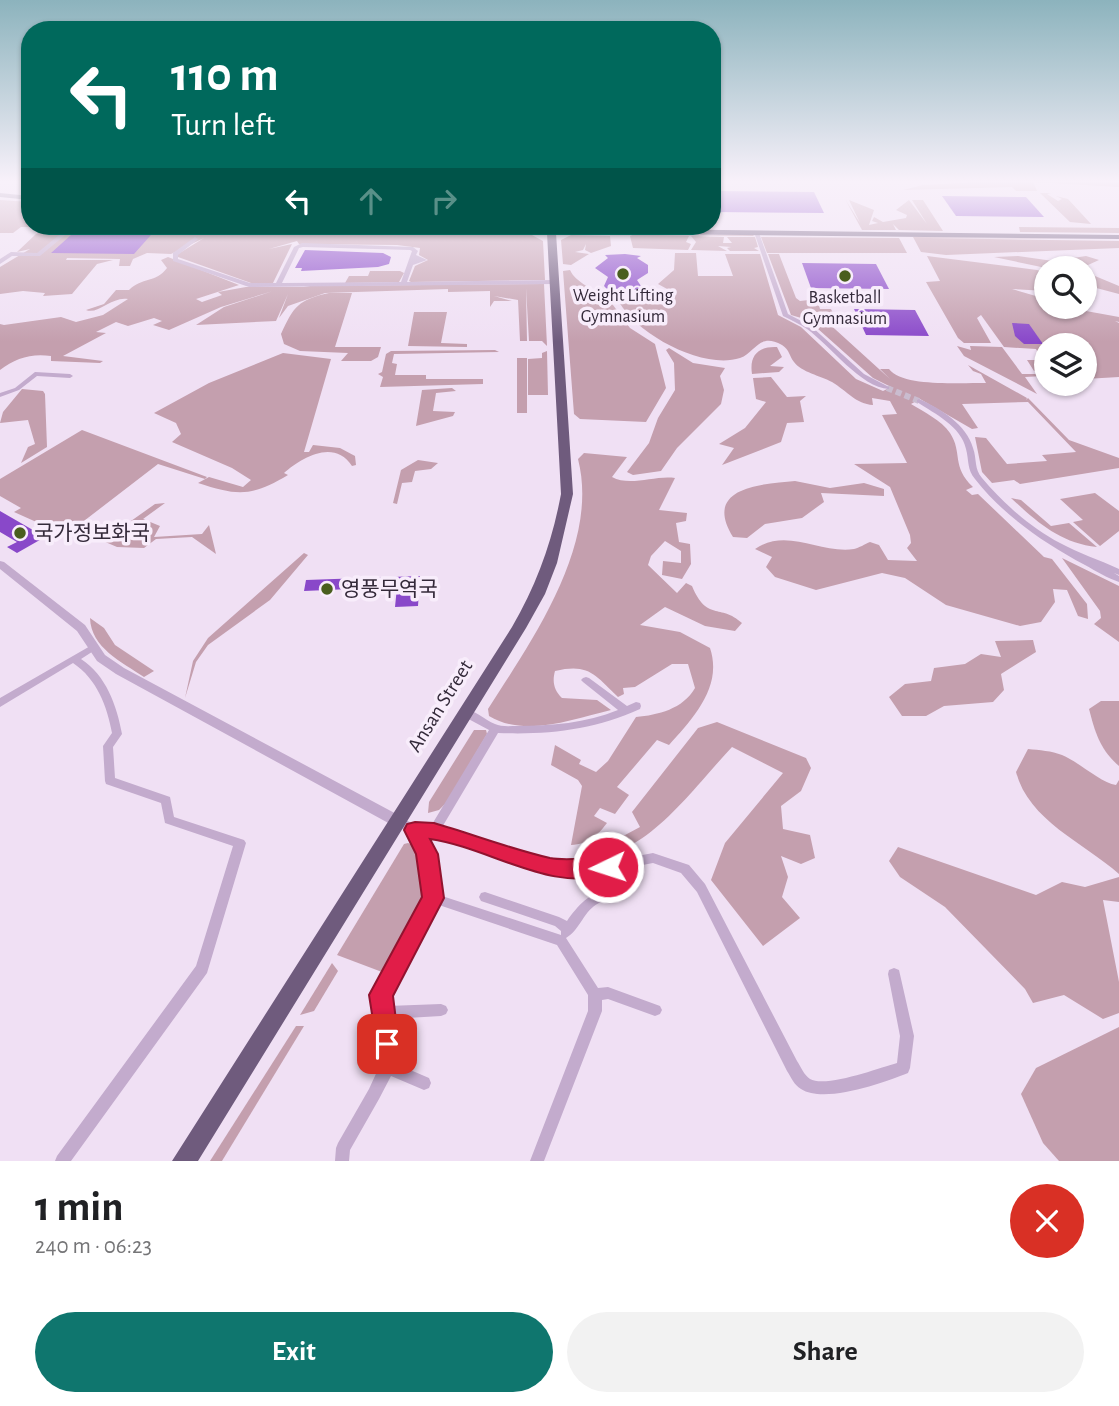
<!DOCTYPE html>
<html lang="en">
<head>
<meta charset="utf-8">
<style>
  body { margin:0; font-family:"Alegreya Sans","Noto Sans KR",sans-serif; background:#f2f2f2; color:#202124; height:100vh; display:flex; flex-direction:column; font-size:26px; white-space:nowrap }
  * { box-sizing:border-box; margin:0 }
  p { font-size:23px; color:#757577 }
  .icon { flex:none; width:38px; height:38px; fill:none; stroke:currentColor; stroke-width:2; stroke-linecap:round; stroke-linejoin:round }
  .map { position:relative; height:1161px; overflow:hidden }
  .panel { display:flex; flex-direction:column; background:#fff; flex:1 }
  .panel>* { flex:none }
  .hud { position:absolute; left:21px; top:21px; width:700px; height:214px; border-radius:28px; box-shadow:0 2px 5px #0004; background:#00695c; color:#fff; overflow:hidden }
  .fabs { position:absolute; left:1034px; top:256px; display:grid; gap:14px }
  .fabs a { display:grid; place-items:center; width:63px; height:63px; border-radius:50%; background:#fff; box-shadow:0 2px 5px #0004; font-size:35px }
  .pin { position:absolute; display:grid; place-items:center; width:60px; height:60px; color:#fff; margin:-30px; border-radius:14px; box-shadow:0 4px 10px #0006 }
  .me { position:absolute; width:77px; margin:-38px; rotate:266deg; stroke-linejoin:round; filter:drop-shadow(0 0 5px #0008) }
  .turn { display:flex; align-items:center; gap:24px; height:147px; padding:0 35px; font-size:32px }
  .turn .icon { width:91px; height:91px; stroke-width:2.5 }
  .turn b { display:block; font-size:49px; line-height:60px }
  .lanes { display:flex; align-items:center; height:66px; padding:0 35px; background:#0003; justify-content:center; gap:35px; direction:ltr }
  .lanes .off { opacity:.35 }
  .round { display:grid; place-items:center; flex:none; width:74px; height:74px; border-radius:37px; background:#f2f2f2 }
  .head { display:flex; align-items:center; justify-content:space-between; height:119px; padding:0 35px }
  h1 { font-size:42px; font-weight:600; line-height:52px }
  .action { display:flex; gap:14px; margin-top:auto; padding:14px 35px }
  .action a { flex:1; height:80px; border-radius:42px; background:#0f766e; color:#fff; font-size:28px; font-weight:600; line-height:80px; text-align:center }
  .action a+a { background:#f2f2f2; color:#202124 }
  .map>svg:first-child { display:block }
  .green { fill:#c49fae }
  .building { fill:#8948c9 }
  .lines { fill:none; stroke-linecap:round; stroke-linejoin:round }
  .minor-tunnel { stroke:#cabccf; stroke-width:6; stroke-dasharray:6 3.5; stroke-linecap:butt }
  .minor { fill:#c3abcd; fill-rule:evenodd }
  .tertiary { fill:#c3abcd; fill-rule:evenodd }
  .primary { fill:#6f5b7d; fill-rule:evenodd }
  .route { fill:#e11d48; stroke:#92132f; stroke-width:2 }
  .poi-dot { fill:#495e1e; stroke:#f8edfb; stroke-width:2.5 }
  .labels { text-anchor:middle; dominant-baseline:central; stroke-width:7; stroke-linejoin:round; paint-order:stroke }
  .far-poi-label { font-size:18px; fill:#342a3a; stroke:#f8edfb }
  .poi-label { font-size:21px; fill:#342a3a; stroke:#f8edfb; text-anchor:start }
  .street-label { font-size:21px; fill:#342a3a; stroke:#f8edfb }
</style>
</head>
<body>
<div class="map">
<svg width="1119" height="1161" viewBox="0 0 1119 1161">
  <rect width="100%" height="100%" fill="#f0e0f4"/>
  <g class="green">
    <path d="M1021 180H1119V187L1033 182 1037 191H1016L1012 187 903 190 923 185Z"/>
    <path d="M1040 193H1051L1047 194 1058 201 1062 199 1056 196 1068 199 1091 224 1070 222Z"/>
    <path d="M845 199 860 223 849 200 874 210 869 225 878 223 872 221 874 217 883 222 906 218 907 215 896 210 909 200 927 224 912 200H923L943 231 899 230 893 224 896 230H862Z"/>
    <path d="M0 200 30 202 28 225 43 227H21L13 233H0Z"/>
    <path d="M56 226H331L431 235H532L543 241 545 280 411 282 409 281 415 266 428 260 419 255 420 248 397 245 299 244 297 241 269 249 292 244 273 283H251L178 257V254L204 238 171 254 147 253 133 259 130 266H119L120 259 67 258 66 260H113L97 264 72 294 43 296 45 293 23 291 0 294V267L30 249 17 252 36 234Z"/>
    <path d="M1019 227 1119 228V233L1020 232Z"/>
    <path d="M635 234 753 235 754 236 658 235 689 236 686 242 691 244 688 250 633 248 630 236Z"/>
    <path d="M571 235 610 236 611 246 591 253 585 250 586 244 583 250 575 252 589 254 571 265 563 264 561 240Z"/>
    <path d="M691 236 724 237 723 243H732L727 237H755L758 247 754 248 759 251H730L727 248 731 247 718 246 727 251 691 250 696 242Z"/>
    <path d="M761 237 899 238 907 253H767Z"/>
    <path d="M913 237 1119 239 928 238 1119 241V248L946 255 921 252Z"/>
    <path d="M675 253H696L698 276H733L725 254H760L778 315 801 327 856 379 883 391 891 387 873 378 808 320 791 315 768 254H779L796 298 800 301 817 299 820 309H831L839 326 825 320 890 379 880 369H889C904 388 962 382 986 383L981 374 973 371 968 365 1027 398 1026 400 1028 398 1069 440 1119 458V468L1020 484 1014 480 992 483 982 472 975 437 986 438 1007 464 1047 461 1042 455 1076 452 1028 402 962 404 978 428 972 429 920 399 911 404C924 412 941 420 950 433 963 453 951 466 973 487L966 490 972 495 978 494 1044 557 1052 559 1087 604 1088 619 1078 616 1067 590 1053 589 1055 602 1041 622 1020 626 946 605 905 578 882 573 816 590 775 577 766 567 772 557 755 549C787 527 820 554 854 549 859 548 865 544 870 542L879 545 888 560 917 561 907 548 911 543 910 535 890 487 854 464 907 463 882 415 897 414 890 401 872 398 873 405C856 404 847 391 832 382 821 376 801 372 794 362 789 356 790 350 782 345 759 332 756 352 740 358 703 370 638 335 619 302L669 290 658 284 674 270Z"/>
    <path d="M927 256 1037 270 1046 273V291L1012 289 1046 299 1043 304 1046 306H1081L1086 311 1119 317V322L1115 321 1119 323V377L1085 379V345H1046V373L1034 371 1027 360H1042L1036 349 1004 347 981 315 977 318 991 343H964L958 338 926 282 940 281Z"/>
    <path d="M1018 256 1053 261 1086 256 1099 260 1088 265 1095 276 1119 286V294L1085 285V268H1046L994 257Z"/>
    <path d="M168 257 239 285 196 299 202 302 222 295 218 292 246 287H304L278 291 310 286 544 284 547 346 542 341H529L526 288 527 341H520L518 300 494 296 512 301H494L490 307V291L448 292V289L325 293 288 306 279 318 288 294 276 321 196 325 224 307 273 291 221 307 169 330 153 325 162 321 154 318 128 326 116 322 96 332 106 333 63 356 103 361 100 363 51 361V356C32 353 15 358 0 370V310V324L4 325 61 317 76 322 103 315 128 299C112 296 98 315 86 310L104 304 116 290H129C142 277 156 283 167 268L161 260Z"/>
    <path d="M570 270C576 283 590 285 598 297L610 301 630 328 655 344 666 388 646 422 580 419 574 414 563 271Z"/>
    <path d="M370 271H400L404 273 399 282 345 283 349 276H368Z"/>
    <path d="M329 293H352L335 347H381L378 357 371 361H341L348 353 300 351 284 344 281 334C294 306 298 300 329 293Z"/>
    <path d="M414 312H447L441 343 467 344V347L408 346Z"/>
    <path d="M957 346 971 350 970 346 1002 347 1022 374H1043L1044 376 1025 377 1037 394 964 356Z"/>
    <path d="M777 347 782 357 770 366 784 367 779 372 752 374C749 355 759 346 777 347Z"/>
    <path d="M669 348 693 363 725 368 720 376 724 390 721 404 677 448 661 471 633 475 627 472 649 443 658 418 675 390 674 363 666 350Z"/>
    <path d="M391 351 495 350 499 352 394 354 392 363 397 364 395 375H426V379H483V384L380 387 383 377 378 374 382 372 386 354Z"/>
    <path d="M547 351 548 395H528V359L542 358V353Z"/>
    <path d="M283 353 331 359 304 452H309L313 445 340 448 355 456 356 465 352 466C334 438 301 458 284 473L288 475C251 497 238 496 198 483L209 477 243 487 251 480 232 468 172 442 181 434 176 423 154 413 209 383Z"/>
    <rect x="517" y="358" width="10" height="55"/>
    <path d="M771 377 787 397 806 396 800 401 804 422 787 423 781 442 722 465 734 448 719 444 745 428 766 402 756 399 753 378Z"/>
    <path d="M452 388 456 391 436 393 433 411 455 412 453 416 416 426 422 390Z"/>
    <path d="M22 389 43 391 45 394 47 447 21 463 28 447 35 444 28 420 0 423 3 412Z"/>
    <path d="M82 430 207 477 205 479 158 464 80 524C101 532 132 551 150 530L131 521 155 504 165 503 143 519 160 526 154 537 202 534 209 525 216 554 192 537 156 539 144 548 117 547 61 523 43 525 14 512 21 508 0 496V479Z"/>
    <path d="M584 453 627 457 612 477C630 487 655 475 675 478L659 510 687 513 686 521 676 523 679 542 690 544 691 564 682 579 662 575 663 561 681 563V551L665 541 651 556 648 565 677 593 686 583 692 586C707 622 720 603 742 623L735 631 705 626 665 607 640 625 680 632 710 648C723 687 693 718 669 745L657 740 617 787 629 795 615 814 600 808 594 816 607 823C596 837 589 844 571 845L582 786 578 780 551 765 555 745 581 760 579 764 596 772 608 761 636 717C658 715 683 709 695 688L688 664H672L635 687 623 688 624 694 618 697C595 675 589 663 555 671 552 682 554 690 562 698L597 700 611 710C573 719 525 738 489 716L488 709C532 640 600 545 578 459Z"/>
    <path d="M418 460 438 463 431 469 415 471 412 482 402 483 397 504 393 503 401 470Z"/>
    <path d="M795 481 830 488 864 483 884 489V496L821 493 824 502 802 518 765 524 747 538 733 537C702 487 762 484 795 481Z"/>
    <path d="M1095 493 1119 511V531L1100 546 1073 522 1083 520 1060 499Z"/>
    <path d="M1011 498 1021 500 1051 526 1069 523 1097 547C1060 543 1037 522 1011 498Z"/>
    <path d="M304 553 308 555 270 600 208 645 196 662 185 698 193 661 208 638Z"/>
    <path d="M1062 558 1119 586V642L1094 624 1101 618 1100 611Z"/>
    <path d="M90 618 104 628 115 645 154 671 144 677C122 662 91 648 90 618Z"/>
    <path d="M1033 640 1036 652 1001 674 1004 690 993 702 944 706 926 716H902L889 697 905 684 931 681 934 668 965 664 981 654 1001 657 995 641Z"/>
    <path d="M1101 701H1119V766C1100 750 1095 732 1089 709Z"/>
    <path d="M717 722 806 758 811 768 801 791 781 806 783 829 810 835 815 858 801 864 781 856 788 877 782 897 800 918 763 946 711 880 725 843 783 773 732 747C677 806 638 871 548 862L598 854 612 842 640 827 632 812 698 728Z"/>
    <path d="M474 730H486L487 734 447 802 439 810 428 813 429 802Z"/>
    <path d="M1028 749C1039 750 1052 751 1062 755 1079 762 1101 783 1116 785L1119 780V874C1083 842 1029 821 1016 772Z"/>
    <path d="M408 843 422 849 425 895 382 972 337 955 404 844Z"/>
    <path d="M898 847 1036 895 1062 882 1085 887 1119 877V902L1103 900 1119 982V1013L1103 1019 1064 995 1033 1003 1025 989 945 907 900 877 889 861Z"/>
    <path d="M332 963 338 971 314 1011 300 1015Z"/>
    <path d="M296 1026H304L222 1161H210Z"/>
    <path d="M1119 1027V1161H1059L1043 1143 1021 1094 1036 1068Z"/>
  </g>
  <g class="building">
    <path d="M712 191 814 192 824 213 715 212Z"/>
    <path d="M942 196 1026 197 1044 217 956 216Z"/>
    <path d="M81 226H159L134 254 51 253Z"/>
    <path d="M305 250 383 253 391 257 389 264 378 267 301 271 302 268H295Z"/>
    <path d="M625 254 641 256 637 258 648 265V273L637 280 641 286 637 291 620 294 609 291 604 286 608 277 595 268 608 258 605 255Z"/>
    <path d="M802 263 876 264 889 289 811 288Z"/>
    <path d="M854 309 915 310 929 336 866 335Z"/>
    <path d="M1012 323 1029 324 1043 344H1024L1015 336Z"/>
    <path d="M0 511 45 537 17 553 7 547 17 542 0 532Z"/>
    <path d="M420 576 418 606 395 607 397 587 304 591 306 580Z"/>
  </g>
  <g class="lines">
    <path class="minor-tunnel" d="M887 388 919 401"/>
    <g class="minor">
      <path d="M70 226H76L40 256H12L0 264V259L11 252 37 253Z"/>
      <path d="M754 232 759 233 788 314 811 326 864 374 889 387V389C861 388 830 345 807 329 800 324 791 320 783 316Z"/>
      <path d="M195 237 198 239 197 240 178 255V259L250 283H276L294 247 302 243 413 247 418 251 416 255 427 260 413 265 407 282 554 280 557 282 554 284 249 287 173 261V253ZM303 247 410 250 412 251 401 282 282 283 299 248Z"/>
      <path d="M35 372 70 374 73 376 70 378 37 376 19 390 0 397V393L15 388Z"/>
      <path d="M919 399C940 408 967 425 973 448 977 459 974 469 982 478 1003 503 1031 528 1060 543 1078 553 1100 560 1119 569V575L1114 573 1119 576V582C1107 578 1096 571 1085 565 1044 543 1004 516 975 479 967 470 969 460 966 449 961 426 935 414 917 402V400Z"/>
      <path d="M92 645 95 646 97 648 95 650 81 659C106 675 117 706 122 734L113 747 115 778 170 797 174 817 244 840 246 843 207 973 71 1161H55L57 1156 196 966 233 846 165 823 161 803 106 784 105 781 103 746 112 733C107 706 97 679 73 663L0 707V698Z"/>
      <path d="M586 677 589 678 627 706 636 702 640 703 641 706 640 709C594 730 548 735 498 733L441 829 552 863 591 865 653 853 689 865 705 884 797 1061C801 1067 804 1075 810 1079 826 1088 879 1068 897 1063L900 1036 888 974 889 970 894 968 899 970 914 1036 910 1068 908 1073C883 1083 824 1104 801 1089 794 1085 791 1077 787 1071L697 892 681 873 653 863 591 875 552 873 434 836 423 835 433 854 439 895 561 935V931L555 926 481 901 479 897 481 893 485 892 559 917 567 921C579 904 594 887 617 892L619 896 617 900C611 901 605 901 599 903 584 910 580 930 566 938L598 988 608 987 660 1006 662 1010 660 1014 655 1016 608 999 602 1000V1011L544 1161H530L588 1011V995L557 945 436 904 391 984 389 992 388 1006 441 1004 446 1006 448 1010 446 1014 441 1016 390 1019 394 1044V1063L429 1078 431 1083 429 1088 424 1090 391 1076 379 1099 350 1150 349 1161H335L336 1148 338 1143 369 1089 380 1065V1044L375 1003 379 982 427 897 421 854 411 833 393 824 391 821 393 818 397 816 416 825 431 826 489 730 461 715 460 712 461 709C474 708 484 720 495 724 501 727 510 726 517 726 551 726 586 723 618 710L583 682 581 680 583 678Z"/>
    </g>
    <path class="tertiary" d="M0 561 4 562 85 625 105 655 124 668 402 817 404 821 402 825 397 826 392 825 116 674 97 661 77 631 0 569Z"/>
    <g class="primary">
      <path d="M0 193 30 196V200L0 197Z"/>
      <path d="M390 226 547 228V226H555V228L1119 235V239L556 233 573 494 557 563 545 594 526 628 198 1161H172L512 627C537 584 552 542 561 494L547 233 394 228Z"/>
    </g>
  </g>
  <linearGradient id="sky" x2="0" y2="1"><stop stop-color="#8cb3bd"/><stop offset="0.53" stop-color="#f8f1fa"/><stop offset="1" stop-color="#f8f1fa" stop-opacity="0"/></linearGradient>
  <rect width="1119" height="342" fill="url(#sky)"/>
  <path class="route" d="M415 822 434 823C472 834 511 849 550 858 570 862 600 855 615 860L618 867 615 873C552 895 492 848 430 839L438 854 444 898 393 996 399 1044 396 1052 387 1056 378 1052 369 995 422 897 416 854 404 830 407 824Z"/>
  <g class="poi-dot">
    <circle cx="623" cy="274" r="7"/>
    <circle cx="845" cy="276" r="7"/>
    <circle cx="20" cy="533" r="7"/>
    <circle cx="327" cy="589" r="7"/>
  </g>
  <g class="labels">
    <g class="far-poi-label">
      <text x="623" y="296">Weight Lifting<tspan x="623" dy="21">Gymnasium</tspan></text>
      <text x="845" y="298">Basketball<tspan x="845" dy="21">Gymnasium</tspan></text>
    </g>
    <g class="poi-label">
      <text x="34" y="533">국가정보화국</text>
      <text x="341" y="589">영풍무역국</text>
    </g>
    <g class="street-label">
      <text transform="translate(440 706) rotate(-58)">Ansan Street</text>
    </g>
  </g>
</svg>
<div class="fabs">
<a><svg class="icon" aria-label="search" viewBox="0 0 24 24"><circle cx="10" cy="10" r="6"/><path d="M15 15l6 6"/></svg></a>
<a><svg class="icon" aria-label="layers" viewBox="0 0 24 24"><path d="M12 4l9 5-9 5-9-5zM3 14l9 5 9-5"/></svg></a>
</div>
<div class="pin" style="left:387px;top:1044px;background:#d93025"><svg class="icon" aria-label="arrive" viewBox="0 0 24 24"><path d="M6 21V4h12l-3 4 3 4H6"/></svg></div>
<svg class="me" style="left:608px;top:867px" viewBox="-20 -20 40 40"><circle r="17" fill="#e11d48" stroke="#fff" stroke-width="3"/><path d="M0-11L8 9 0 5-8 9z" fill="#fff"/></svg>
<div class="hud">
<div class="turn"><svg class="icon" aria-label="left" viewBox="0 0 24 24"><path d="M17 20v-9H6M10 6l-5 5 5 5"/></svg><div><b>110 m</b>Turn left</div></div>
<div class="lanes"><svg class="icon" aria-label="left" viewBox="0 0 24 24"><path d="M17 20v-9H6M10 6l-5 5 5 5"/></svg><svg class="icon off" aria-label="ahead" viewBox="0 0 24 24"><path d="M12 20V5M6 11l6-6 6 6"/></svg><svg class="icon off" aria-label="right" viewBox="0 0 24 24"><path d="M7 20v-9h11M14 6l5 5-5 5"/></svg></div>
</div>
</div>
<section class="panel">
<div class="head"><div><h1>1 min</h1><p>240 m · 06:23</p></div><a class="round" style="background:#d93025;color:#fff"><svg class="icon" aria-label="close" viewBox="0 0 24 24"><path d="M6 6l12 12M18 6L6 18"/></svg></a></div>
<div class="action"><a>Exit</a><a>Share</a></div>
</section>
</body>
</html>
